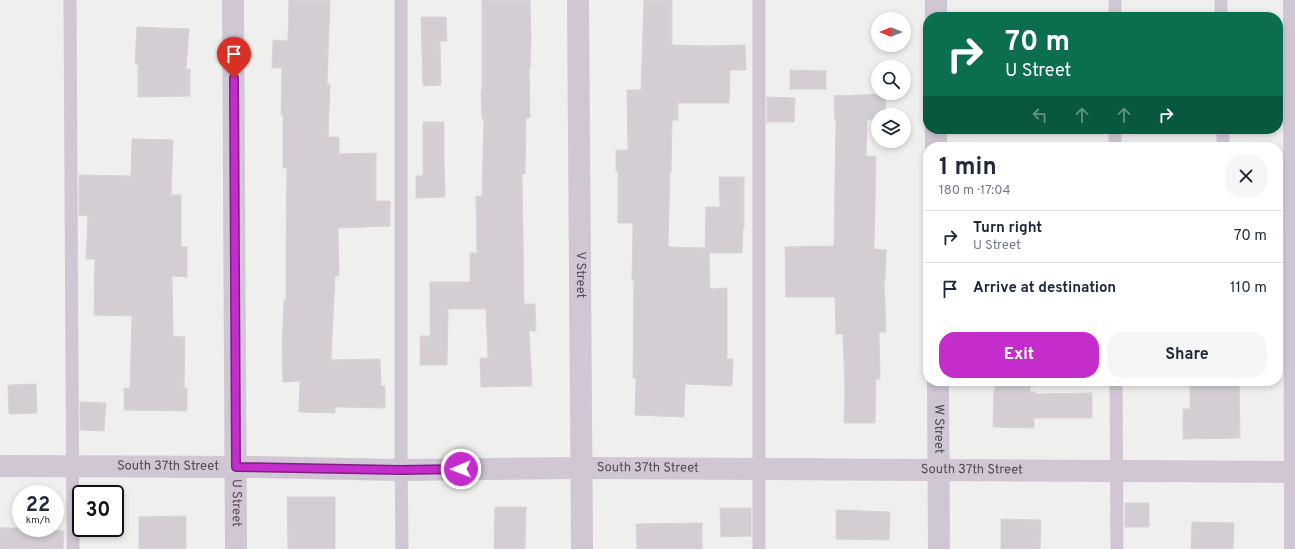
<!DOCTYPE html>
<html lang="en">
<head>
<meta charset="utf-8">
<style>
  body { margin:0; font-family:Overpass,sans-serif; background:#f6f6f7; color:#1f2937; height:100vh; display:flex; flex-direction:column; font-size:15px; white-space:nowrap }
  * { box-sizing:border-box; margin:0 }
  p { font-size:13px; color:#747a83 }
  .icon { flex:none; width:22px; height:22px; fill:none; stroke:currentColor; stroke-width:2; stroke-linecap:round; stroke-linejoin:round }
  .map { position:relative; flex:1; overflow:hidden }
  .side { position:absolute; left:923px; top:142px; width:360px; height:244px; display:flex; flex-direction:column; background:#fff; border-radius:16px; box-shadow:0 2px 6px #0003 }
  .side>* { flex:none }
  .banner { position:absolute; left:923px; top:12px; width:360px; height:122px; border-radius:16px; box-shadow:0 2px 6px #0003; background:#0b6e4f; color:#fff; overflow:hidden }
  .needle { width:26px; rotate:270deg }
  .controls { position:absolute; left:871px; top:12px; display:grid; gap:8px }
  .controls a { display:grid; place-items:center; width:40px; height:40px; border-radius:50%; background:#fff; box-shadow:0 2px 6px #0003; font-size:20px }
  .speed { position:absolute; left:12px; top:485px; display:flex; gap:8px; font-size:20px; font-weight:700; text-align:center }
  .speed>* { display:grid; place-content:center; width:52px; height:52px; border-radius:50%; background:#fff; box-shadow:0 2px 6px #0003; line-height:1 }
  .speed small { font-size:10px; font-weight:400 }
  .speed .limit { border:2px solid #111; border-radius:6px; background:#fff; color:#111 }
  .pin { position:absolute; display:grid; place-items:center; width:34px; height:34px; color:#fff; margin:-41px -17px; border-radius:50% 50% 50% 0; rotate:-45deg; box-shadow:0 0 4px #0007 }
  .pin .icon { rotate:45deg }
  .me { position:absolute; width:44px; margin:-22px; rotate:269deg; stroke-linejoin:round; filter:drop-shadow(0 0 3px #0008) }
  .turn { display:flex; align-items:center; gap:14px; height:84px; padding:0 16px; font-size:18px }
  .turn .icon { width:52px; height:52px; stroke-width:2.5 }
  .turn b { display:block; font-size:28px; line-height:34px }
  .lanes { display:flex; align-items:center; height:38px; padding:0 16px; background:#0003; justify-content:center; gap:20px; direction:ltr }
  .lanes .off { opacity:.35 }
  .round { display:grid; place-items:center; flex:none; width:42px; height:42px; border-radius:16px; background:#f6f6f7 }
  .overview { display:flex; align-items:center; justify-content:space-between; height:68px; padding:0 16px }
  h1 { font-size:24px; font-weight:700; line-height:30px }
  .action { display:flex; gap:8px; margin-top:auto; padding:8px 16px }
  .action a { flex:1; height:46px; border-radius:16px; background:#c42ccc; color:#fff; font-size:16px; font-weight:700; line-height:46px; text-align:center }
  .action a+a { background:#f6f6f7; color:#1f2937 }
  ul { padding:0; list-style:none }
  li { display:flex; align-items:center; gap:12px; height:52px; padding:0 16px; border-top:1px solid #e0e1e3 }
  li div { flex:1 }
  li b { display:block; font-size:15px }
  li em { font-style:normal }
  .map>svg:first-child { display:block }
  .building { fill:#d4ced4; stroke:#d9d2d8 }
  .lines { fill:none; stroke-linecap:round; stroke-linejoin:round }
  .service { stroke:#d1c6d3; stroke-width:13 }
  .minor { stroke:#d1c6d3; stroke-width:22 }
  .route-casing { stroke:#7f1d85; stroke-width:10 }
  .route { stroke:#c42ccc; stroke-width:7 }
  .labels { text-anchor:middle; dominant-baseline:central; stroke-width:3.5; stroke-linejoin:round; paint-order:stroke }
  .street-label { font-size:13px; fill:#574859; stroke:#fff }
</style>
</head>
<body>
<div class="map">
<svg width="1295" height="549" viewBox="0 0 1295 549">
  <rect width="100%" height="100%" fill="#eff0ee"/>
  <g class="building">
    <path d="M289 0H330L327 84H330L328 137H339V154L376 153V201H390V226L338 228 339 276H335L331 360 380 359 381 386H385V408L335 407V413L299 412 300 381 283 382 282 349 284 300H286V251L287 168H283V115H281L282 68H272L273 40 288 41Z"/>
    <path d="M482 0H530L531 39 530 69H529L530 118H526L525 174H522L524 304H535L536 331H529L532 386 481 387 480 358H488L486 309H448L447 365H420V336H430V282H470V253H477L476 196H482L484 119H482L481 90H482Z"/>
    <path d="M644 0H672V45L708 46 745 45 746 70H730L729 103H678V120H672L671 173 670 172 668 247 705 248 706 207H720L719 177H744V227H743L742 253H709L710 289 727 288V359H733L732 386 685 384 684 417 635 415 636 378H633L634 280H632L633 223H618V171H616V150H628L627 90H641Z"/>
    <path d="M421 17H446L447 41H440L441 85 423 86Z"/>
    <path d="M137 27 189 29 186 69H190V96L138 97V64H135Z"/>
    <path d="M790 70 826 71V89H790Z"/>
    <path d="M885 94 886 115H878V120H867L866 156H876L874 249 886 250 885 280H884L886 332H879L880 379H876L875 423H844L845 392 843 334H836L835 297H786L785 247 834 246 836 121H835L834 96Z"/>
    <path d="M767 97 795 98 794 122H767Z"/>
    <path d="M423 122H444V160L445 197 416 198V176H423Z"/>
    <path d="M132 139 173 140 171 195H181V247H187V277L172 276 173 336 185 337 184 388H187V411L124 410V388H130L132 316 94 315 95 259H86L88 216 79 215V175L131 176Z"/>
    <path d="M995 381H1030V392H1035V394L1092 393V418H1034V428L993 427 994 390 995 391Z"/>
    <path d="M1190 381H1239L1240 438 1183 439V409H1190Z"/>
    <path d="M36 384 37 413 9 414 8 385Z"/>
    <path d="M80 402 106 403 104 431 80 430Z"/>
    <path d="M287 497H335V549H288Z"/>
    <rect x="1125" y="503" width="24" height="24"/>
    <path d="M495 507H526L525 549H494Z"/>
    <path d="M720 508H751V536L721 537Z"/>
    <path d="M836 510 890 512 889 540 836 539Z"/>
    <path d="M186 516V549H139V517Z"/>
    <path d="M1001 519 1041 520 1040 549H1001Z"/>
    <path d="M1192 522 1234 523 1233 549H1191Z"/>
    <path d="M702 523V549H637L636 524Z"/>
    <path d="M0 528H36V530L64 531 63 549H0Z"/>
  </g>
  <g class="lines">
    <g class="service">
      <path d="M70 0 73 549"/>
      <path d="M401 0V451L402 549"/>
      <path d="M759 0V549"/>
      <path d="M1115 0V17"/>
      <path d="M1221 0V17"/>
      <path d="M1115 129V147"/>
      <path d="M1223 129V147"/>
      <path d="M1116 381 1117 549"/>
    </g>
    <g class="minor">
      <path id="s1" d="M233 0 236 549"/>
      <path id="s2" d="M578 0 582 549"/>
      <path d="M936 0V17"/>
      <path d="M1294 0 1295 549"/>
      <path d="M936 129V147"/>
      <path id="s3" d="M938 381 939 549"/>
      <path id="s4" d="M0 466 254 467 401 470 582 468 1295 472"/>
    </g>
  </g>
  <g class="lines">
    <defs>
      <path id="route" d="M234 78 236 467 401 470 461 469"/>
    </defs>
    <use href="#route" class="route-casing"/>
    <use href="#route" class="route"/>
  </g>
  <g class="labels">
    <g class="street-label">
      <text stroke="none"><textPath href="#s2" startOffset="275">V Street</textPath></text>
      <text stroke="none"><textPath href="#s3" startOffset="48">W Street</textPath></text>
      <text stroke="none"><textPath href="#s4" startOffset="168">South 37th Street</textPath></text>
      <text stroke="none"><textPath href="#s4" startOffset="648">South 37th Street</textPath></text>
      <text stroke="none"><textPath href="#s4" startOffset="972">South 37th Street</textPath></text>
      <text stroke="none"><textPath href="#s1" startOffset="503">U Street</textPath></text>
    </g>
  </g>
</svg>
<div class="controls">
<a><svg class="needle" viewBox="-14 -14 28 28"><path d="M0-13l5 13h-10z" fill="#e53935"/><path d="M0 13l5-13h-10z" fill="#747a83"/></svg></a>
<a><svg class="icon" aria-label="search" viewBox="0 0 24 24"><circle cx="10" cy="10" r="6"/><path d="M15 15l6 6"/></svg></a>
<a><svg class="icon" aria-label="layers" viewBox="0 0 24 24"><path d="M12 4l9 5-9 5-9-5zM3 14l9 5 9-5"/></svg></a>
</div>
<div class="speed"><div>22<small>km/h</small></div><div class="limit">30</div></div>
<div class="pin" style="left:234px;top:78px;background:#d93025"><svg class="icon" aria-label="arrive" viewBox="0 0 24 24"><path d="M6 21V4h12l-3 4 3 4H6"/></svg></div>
<svg class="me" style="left:461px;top:469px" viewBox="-20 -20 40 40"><circle r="17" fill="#c42ccc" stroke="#fff" stroke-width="3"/><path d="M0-11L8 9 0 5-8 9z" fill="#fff"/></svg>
<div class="banner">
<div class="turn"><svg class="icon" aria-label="right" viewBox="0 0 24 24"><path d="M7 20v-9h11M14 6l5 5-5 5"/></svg><div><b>70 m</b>U Street</div></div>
<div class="lanes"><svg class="icon off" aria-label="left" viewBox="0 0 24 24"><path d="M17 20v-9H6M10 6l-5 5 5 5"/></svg><svg class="icon off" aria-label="ahead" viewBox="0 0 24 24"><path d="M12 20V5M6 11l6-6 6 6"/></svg><svg class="icon off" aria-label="ahead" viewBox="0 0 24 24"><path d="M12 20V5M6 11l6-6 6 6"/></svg><svg class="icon" aria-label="right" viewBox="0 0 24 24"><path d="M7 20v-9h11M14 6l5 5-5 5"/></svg></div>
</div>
<section class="side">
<div class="overview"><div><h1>1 min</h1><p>180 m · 17:04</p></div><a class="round"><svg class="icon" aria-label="close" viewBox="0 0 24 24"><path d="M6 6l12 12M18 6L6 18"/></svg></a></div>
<ul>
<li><svg class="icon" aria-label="right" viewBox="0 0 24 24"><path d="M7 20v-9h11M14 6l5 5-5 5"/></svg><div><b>Turn right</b><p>U Street</p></div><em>70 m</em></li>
<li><svg class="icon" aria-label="arrive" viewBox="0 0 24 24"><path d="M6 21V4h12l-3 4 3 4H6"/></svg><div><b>Arrive at destination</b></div><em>110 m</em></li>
</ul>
<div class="action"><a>Exit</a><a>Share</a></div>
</section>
</div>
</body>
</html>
